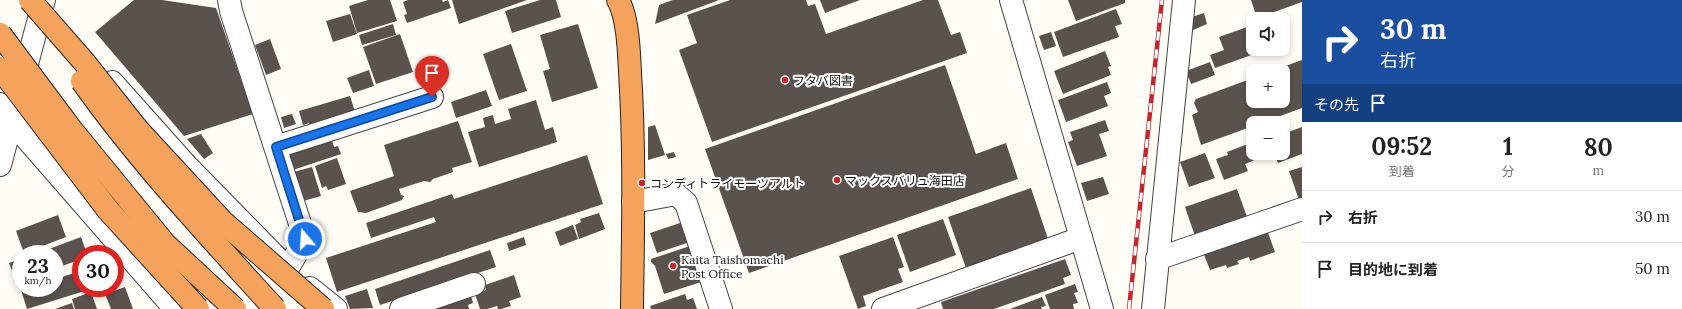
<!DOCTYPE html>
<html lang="ja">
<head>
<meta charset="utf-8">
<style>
  body { margin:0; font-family:Lora,"Noto Sans JP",serif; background:#f2f2f2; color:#222; height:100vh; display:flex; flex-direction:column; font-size:15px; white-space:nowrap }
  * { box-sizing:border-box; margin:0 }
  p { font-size:13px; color:#767676 }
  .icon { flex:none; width:22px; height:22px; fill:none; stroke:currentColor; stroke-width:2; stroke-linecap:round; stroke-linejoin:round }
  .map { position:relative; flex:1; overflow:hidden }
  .sheet { display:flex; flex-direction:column; background:#fff; width:380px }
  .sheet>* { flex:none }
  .banner { background:#1a4fa0; color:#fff; overflow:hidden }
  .fabs { position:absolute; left:1246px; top:12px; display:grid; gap:8px }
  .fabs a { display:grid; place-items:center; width:44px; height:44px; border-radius:8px; background:#fff; box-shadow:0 2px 6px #0003; font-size:20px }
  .speed { position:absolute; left:12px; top:245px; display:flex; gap:8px; font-size:20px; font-weight:700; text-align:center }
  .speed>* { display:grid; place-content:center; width:52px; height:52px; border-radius:50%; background:#fff; box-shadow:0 2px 6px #0003; line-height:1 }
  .speed small { font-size:10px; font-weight:400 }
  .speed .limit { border:6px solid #d22; background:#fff; color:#111 }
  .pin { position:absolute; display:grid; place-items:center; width:34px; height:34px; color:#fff; margin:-41px -17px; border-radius:50% 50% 50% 0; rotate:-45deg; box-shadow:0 0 4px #0007 }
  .pin .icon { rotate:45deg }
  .me { position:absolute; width:44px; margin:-22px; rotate:342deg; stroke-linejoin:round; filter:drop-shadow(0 0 3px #0008) }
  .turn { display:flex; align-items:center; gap:14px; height:84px; padding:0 12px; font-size:18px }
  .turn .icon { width:52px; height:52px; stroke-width:2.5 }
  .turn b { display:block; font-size:28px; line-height:34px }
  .then { display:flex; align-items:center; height:38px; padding:0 12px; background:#0003; gap:8px; font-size:15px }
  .eta { display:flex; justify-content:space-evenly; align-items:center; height:68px; text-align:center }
  .eta b { font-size:24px; font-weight:700; line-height:28px }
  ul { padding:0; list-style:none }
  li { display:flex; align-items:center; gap:12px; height:52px; padding:0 12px; border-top:1px solid #e0e0e0 }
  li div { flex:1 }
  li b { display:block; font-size:15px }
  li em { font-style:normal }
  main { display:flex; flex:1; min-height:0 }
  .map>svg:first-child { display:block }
  .building { fill:#5a524d }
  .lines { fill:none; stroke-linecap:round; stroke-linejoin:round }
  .minor-casing { stroke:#444; stroke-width:24 }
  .highway-casing { stroke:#222; stroke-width:24 }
  .minor { stroke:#fff; stroke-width:22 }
  .highway { stroke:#f5a25d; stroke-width:22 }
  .rail-casing { stroke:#c4262e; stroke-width:4.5 }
  .rail { stroke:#fff; stroke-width:3; stroke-dasharray:9; stroke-linecap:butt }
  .highway-bridge-casing { stroke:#222; stroke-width:24; stroke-linecap:butt }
  .highway-bridge { stroke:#f5a25d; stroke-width:22 }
  .route-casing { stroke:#114b97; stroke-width:10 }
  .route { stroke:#1a73e8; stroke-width:7 }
  .poi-dot { fill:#c4262e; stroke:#fff; stroke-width:1.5 }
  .labels { text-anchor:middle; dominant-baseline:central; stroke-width:4; stroke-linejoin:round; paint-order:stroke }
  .poi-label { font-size:12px; fill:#111; stroke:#fff; text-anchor:start }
</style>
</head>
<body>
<main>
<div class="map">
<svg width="1302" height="309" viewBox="0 0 1302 309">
  <rect width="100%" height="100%" fill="#fffdf5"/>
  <g class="building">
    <path d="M134 0H162L216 8 253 114 184 136 95 32Z"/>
    <path d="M368 0H390L397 21 357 33 349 6Z"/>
    <path d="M408 0H442L443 2 448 0 451 8 407 23 404 15 407 14 403 2Z"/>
    <path d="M452 0H527L459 24Z"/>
    <path d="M540 0H556L561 17 512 33 505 11Z"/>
    <path d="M673 0H719L655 24 659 5Z"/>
    <path d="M730 0H806L808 6 815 4 826 34 923 0H938L951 35 960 32 967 53 712 142 679 50 697 43 687 15Z"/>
    <path d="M820 0H860L825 13Z"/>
    <path d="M1068 0H1125V3L1076 21Z"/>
    <path d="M1251 0H1302V2L1257 18Z"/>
    <path d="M1116 9 1122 24 1115 26 1119 37 1063 57 1054 32Z"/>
    <path d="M1204 13 1207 24 1193 30 1189 18Z"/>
    <path d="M350 14 357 34 333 42 326 21Z"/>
    <path d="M393 24 396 35 362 45 359 35Z"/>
    <path d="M578 24 598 88 552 102 543 71 550 69 540 35Z"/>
    <path d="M1253 25V49H1259L1260 52 1215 68 1210 55 1224 50 1219 37Z"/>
    <path d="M1051 32 1056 46 1044 50 1039 36Z"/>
    <path d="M400 34 413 72 376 84 363 47Z"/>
    <path d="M270 39 281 69 266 75 255 45Z"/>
    <path d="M511 44 527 91 499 100 483 54Z"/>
    <path d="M1105 51 1111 66 1108 67 1111 75 1063 94 1054 71Z"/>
    <path d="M1302 60V108L1261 123H1253V126L1201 145 1192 115 1198 112 1194 103 1196 99 1253 78V101H1283V71H1272Z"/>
    <path d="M1210 62 1215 75 1191 84 1186 71Z"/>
    <path d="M945 65 976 154 1006 143 1018 179 749 273 705 149Z"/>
    <path d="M369 70 374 86 353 93 347 78Z"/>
    <path d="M1107 82 1111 93 1104 96 1108 106 1066 122 1058 100Z"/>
    <path d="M486 90 492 106 456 118 451 102Z"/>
    <path d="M350 96 356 115 311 129 309 123 303 125 299 111Z"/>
    <path d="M536 100 545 130 553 127 557 142 479 167 468 132 485 127 483 118 493 115 495 124 511 119 508 109Z"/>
    <path d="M292 114 296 124 284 128 281 117Z"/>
    <path d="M1105 120 1109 131 1099 134 1107 156 1077 166 1068 142 1073 140 1070 132Z"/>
    <path d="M458 121 472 162 452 168 453 172 433 179 430 182 424 181 399 189 401 195 404 196 402 200 366 213 358 212 350 191 394 176 384 145Z"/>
    <path d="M655 125 665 155 648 160V127Z"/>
    <path d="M1302 127V154L1278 163 1274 153H1283V134Z"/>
    <path d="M201 134 213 153 204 159 187 139Z"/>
    <path d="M331 137 334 147 338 146 341 154 293 170 287 151Z"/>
    <path d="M1253 142V153H1261L1262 157 1245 164 1248 171 1224 180 1216 159 1228 155 1227 152Z"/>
    <path d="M674 152 676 157 668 159 666 154Z"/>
    <path d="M1205 153 1215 178 1189 187 1180 162Z"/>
    <path d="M587 155 603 204 337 292 326 258 436 222 434 217 371 238 366 223 452 194 454 199Z"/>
    <path d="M337 158 346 184 328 190 326 186 322 188 315 166Z"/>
    <path d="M312 167 321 196 303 201 294 172Z"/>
    <path d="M1302 167V199L1299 200 1289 171Z"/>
    <path d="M1103 177 1109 194 1087 201 1081 183Z"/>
    <path d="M1031 188 1049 242 967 271 948 217Z"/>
    <path d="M1237 189 1247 217 1195 236 1185 207Z"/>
    <path d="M599 213 605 229 579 239 575 225 581 222 580 219Z"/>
    <path d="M58 215 66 237 24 253 16 231Z"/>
    <path d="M943 219 956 255 910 272 897 235Z"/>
    <path d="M683 222 688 234 685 235 687 243 657 253 650 233Z"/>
    <path d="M573 225 578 239 560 246 555 232Z"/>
    <path d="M1267 230 1275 252 1250 261 1249 257 1237 261 1239 264 1227 268 1226 265 1210 270 1203 252Z"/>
    <path d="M81 237 87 254H81V259L57 268 55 254H52L49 249Z"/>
    <path d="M524 237 526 245 509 251 507 243Z"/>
    <path d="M893 237 904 267 898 269 903 282 863 296 866 306 858 309 839 256Z"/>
    <path d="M690 246 701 282 664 294 655 266 651 262V259Z"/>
    <path d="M490 250 496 267 380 305 375 289Z"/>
    <path d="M21 259V279L16 281 9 263Z"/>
    <path d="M1065 259 1071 275 1063 278 1065 284 994 309H943L941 302Z"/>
    <path d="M81 271V288H94L27 309 21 290 27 288H55V279Z"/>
    <path d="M514 275 521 297 509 301 511 306 501 309H498L497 306 487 309H480L475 294 486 290 485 285Z"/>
    <path d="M1075 284 1078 292 1074 293 1078 303 1073 304 1074 309H1050L1045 295Z"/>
    <path d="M125 287 133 309H111L105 294Z"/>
    <path d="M367 289 373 308 350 309 345 296Z"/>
    <path d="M91 292 97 309H75L72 299Z"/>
    <path d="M470 292 473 303 468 305 469 309H425Z"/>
    <path d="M685 294 687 300 693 298 697 309H651L650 306Z"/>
    <path d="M1042 297 1046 306 1041 307 1042 309H1010Z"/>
    <path d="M72 303 74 309H55Z"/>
  </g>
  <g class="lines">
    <defs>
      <g id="minor">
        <path d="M229 0 231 11 305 239 288 268"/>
        <path d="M1011 0 1102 309"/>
        <path d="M112 82 187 166 277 258"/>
        <path d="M0 104 12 122 175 309"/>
        <path d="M276 147 432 97"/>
        <path d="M0 165 44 0"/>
        <path d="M633 202 676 194 686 203 721 309"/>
        <path d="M1157 259 1302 209"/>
        <path d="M310 288 336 309"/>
        <path d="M401 309 474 284"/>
        <path d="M883 309 1081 238"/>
        <path d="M1153 309 1184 0"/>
      </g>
      <path id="highway" d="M618 0C628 17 629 52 630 72 635 151 633 230 632 309"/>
    </defs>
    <use href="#minor" class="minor-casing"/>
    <use href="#highway" class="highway-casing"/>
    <use href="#minor" class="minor"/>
    <use href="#highway" class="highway"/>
    <defs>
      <path id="rail" d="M1129 309 1162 0"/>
    </defs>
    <use href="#rail" class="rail-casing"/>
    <use href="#rail" class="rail"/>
    <defs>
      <g id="highway-bridge">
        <path d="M30 0 85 63 138 130 222 221 323 309"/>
        <path d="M0 34 71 129 165 244 235 309"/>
        <path d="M0 68 108 210 198 309"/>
        <path d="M82 81C140 163 208 235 275 309"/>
      </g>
    </defs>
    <use href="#highway-bridge" class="highway-bridge-casing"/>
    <use href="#highway-bridge" class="highway-bridge"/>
  </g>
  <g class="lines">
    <defs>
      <path id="route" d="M305 239 276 147 432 97"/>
    </defs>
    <use href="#route" class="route-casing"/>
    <use href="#route" class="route"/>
  </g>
  <g class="poi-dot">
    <circle cx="785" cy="80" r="4"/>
    <circle cx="837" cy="180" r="4"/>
    <circle cx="642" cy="183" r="4"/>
    <circle cx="673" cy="266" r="4"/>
  </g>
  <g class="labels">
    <g class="poi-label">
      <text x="793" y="80">フタバ図書</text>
      <text x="845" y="180">マックスバリュ海田店</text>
      <text x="650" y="183">コンディトライモーツアルト</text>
      <text x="681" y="259">Kaita Taishomachi<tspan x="681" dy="14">Post Office</tspan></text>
    </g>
  </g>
</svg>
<div class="fabs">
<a><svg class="icon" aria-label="sound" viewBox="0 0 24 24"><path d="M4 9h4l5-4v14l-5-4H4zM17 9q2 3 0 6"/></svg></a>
<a>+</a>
<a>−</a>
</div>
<div class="speed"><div>23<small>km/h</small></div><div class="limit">30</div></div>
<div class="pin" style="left:432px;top:97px;background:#d93025"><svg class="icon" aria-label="arrive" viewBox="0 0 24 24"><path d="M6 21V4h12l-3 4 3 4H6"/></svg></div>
<svg class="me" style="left:305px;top:239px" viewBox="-20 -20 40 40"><circle r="17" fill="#1a73e8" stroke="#fff" stroke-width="3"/><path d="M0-11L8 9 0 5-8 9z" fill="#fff"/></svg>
</div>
<section class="sheet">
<div class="banner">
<div class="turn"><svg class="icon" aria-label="right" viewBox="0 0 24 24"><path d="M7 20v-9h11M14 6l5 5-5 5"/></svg><div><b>30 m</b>右折</div></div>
<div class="then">その先<svg class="icon" aria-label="arrive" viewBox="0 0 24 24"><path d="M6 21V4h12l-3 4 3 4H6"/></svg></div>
</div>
<div class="eta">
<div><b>09:52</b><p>到着</p></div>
<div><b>1</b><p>分</p></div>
<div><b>80</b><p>m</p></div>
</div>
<ul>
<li><svg class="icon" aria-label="right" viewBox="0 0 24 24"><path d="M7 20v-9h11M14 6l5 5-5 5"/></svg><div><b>右折</b></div><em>30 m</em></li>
<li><svg class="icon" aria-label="arrive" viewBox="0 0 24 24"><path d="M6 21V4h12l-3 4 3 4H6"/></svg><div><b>目的地に到着</b></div><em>50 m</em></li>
</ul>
</section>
</main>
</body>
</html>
